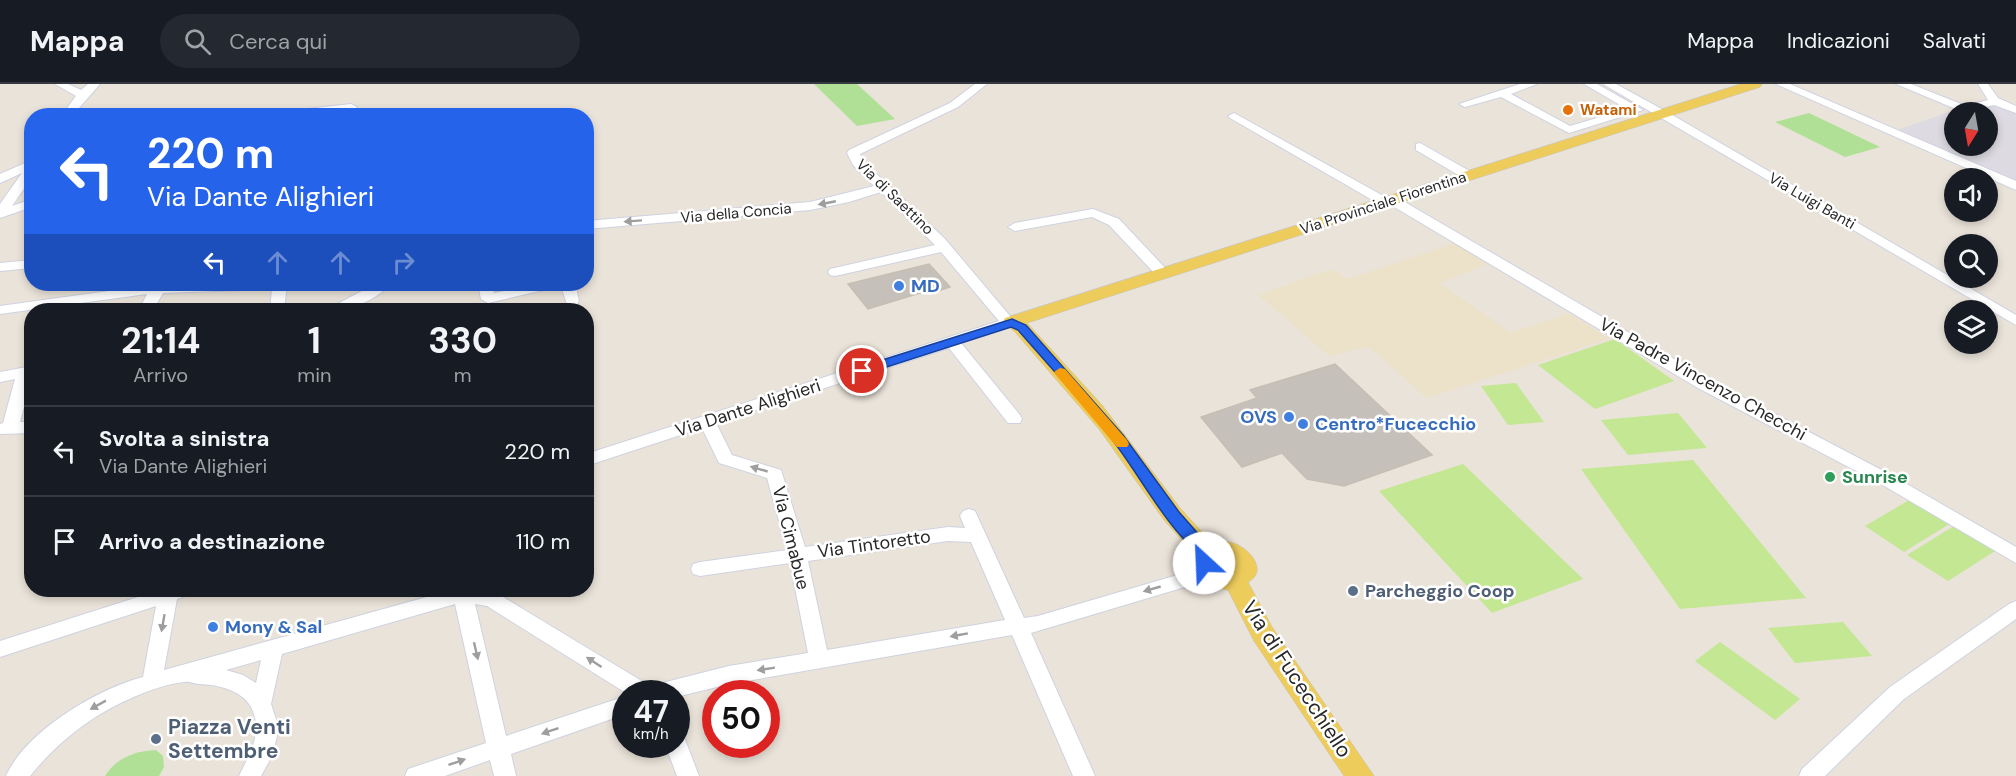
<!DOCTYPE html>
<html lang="it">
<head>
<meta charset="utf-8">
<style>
  body { margin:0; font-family:"DM Sans",sans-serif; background:#242831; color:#f1f3f6; height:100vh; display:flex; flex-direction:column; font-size:22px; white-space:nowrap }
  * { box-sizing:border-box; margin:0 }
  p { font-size:20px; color:#9ea1a6 }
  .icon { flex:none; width:33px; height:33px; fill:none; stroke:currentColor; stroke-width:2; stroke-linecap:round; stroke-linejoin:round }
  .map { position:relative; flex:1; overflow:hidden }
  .details { position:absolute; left:24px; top:219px; width:570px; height:294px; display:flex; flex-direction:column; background:#171b24; border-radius:24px; box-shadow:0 3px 9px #0003 }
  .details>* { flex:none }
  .top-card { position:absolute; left:24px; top:24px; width:570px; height:183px; border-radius:24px; box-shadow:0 3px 9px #0003; background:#2563eb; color:#fff; overflow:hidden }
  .needle { width:39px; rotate:191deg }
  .controls { position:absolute; left:1944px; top:18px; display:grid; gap:12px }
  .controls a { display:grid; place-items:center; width:54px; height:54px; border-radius:50%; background:#171b24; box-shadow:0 3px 9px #0003; font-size:30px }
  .speed { position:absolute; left:612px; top:596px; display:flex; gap:12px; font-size:30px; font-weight:700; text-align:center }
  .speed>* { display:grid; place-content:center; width:78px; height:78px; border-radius:50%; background:#171b24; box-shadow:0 3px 9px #0003; line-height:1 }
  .speed small { font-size:15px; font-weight:400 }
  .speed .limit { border:9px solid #d22; background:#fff; color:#111 }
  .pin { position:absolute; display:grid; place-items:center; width:51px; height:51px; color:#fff; margin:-26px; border:3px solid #fff; border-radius:50%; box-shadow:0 2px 6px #0007 }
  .me { position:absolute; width:66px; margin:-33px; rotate:335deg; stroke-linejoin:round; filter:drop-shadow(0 0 4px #0008) }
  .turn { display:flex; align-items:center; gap:21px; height:126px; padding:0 24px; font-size:27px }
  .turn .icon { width:78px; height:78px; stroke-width:2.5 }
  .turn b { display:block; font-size:42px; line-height:51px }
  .lanes { display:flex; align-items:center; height:57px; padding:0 24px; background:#0003; justify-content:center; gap:30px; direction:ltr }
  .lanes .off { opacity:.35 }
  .eta { display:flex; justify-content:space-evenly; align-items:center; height:102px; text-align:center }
  .eta b { font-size:36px; font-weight:700; line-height:42px }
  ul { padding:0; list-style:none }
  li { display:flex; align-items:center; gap:18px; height:90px; padding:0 24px; border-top:2px solid #363941 }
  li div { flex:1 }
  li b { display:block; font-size:22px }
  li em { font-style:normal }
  header { display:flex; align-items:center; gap:36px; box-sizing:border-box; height:84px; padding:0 30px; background:#171b24; border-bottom:2px solid #363941 }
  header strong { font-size:28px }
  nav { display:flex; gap:33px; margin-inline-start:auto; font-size:21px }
  .search { width:420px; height:54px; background:#242831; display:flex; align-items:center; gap:15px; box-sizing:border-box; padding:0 21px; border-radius:33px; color:#9ea1a6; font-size:22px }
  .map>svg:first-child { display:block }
  .industrial { fill:#dddae2; fill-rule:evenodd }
  .education { fill:#ece1c9 }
  .green { fill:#afe096 }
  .pitch { fill:#c3e792 }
  .building { fill:#c5c0b9; stroke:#c5bfb3; stroke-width:1.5 }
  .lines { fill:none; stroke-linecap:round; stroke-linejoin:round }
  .minor-casing { stroke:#cfd2e1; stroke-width:2 }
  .major-casing { stroke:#c3c3c3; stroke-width:1 }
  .minor { fill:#fff; fill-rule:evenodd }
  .major { fill:#edcc5c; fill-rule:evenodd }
  .oneway { fill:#9e9e9e }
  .route { fill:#2563eb; stroke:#184099; stroke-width:1.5 }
  .slow { fill:#f59e0b }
  .food-dot { fill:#e8710a; stroke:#fff; stroke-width:2 }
  .shop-dot { fill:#3f7fe0; stroke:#fff; stroke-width:2 }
  .leisure-dot { fill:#2e9e5b; stroke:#fff; stroke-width:2 }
  .service-dot { fill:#5c6f8a; stroke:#fff; stroke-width:2 }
  .labels { text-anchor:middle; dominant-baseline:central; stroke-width:5; stroke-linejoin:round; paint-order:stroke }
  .far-food-label { font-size:15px; font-weight:bold; fill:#c56008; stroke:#fff; text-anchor:start }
  .far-street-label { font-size:15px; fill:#282828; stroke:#fff }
  .shop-label { font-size:18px; font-weight:bold; fill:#366cbe; stroke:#fff; text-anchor:start }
  .street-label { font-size:18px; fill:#282828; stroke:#fff }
  .leisure-label { font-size:18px; font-weight:bold; fill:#27864d; stroke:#fff; text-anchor:start }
  .service-label { font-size:18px; font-weight:bold; fill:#4e5e75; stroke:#fff; text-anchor:start }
  .near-street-label { font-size:21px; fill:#282828; stroke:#fff }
  .near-service-label { font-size:21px; font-weight:bold; fill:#4e5e75; stroke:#fff; text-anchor:start }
</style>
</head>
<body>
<header>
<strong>Mappa</strong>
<div class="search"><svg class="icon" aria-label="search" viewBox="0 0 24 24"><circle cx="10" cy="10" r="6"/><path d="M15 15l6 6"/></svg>Cerca qui</div>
<nav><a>Mappa</a><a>Indicazioni</a><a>Salvati</a></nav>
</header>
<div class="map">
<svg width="2016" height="692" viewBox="0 0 2016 692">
  <rect width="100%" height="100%" fill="#eae3d9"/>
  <path class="industrial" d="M1983 16 2002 18 2016 24V104L1889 49ZM1954 28H1988V62H1954Z"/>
  <path class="education" d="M1461 157 1495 177 1440 199 1511 249 1569 229 1609 255 1427 314 1368 263 1329 272 1258 211 1331 185 1348 195Z"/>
  <g class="green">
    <path d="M814 0H857L895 35 857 42Z"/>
    <path d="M1809 29 1880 63 1845 73 1775 38Z"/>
    <path d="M156 666 163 672 164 683 159 692H105C116 674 135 667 156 666Z"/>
  </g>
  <g class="pitch">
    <path d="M1615 255 1674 297 1595 325 1538 281Z"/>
    <path d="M1516 299 1544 338 1508 341 1481 302Z"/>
    <path d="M1678 329 1707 364 1628 371 1601 336Z"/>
    <path d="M1693 376 1806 514 1680 525 1581 385Z"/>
    <path d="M1463 380 1583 495 1492 529 1379 407Z"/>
    <path d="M1911 415 1951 439 1904 468 1865 442Z"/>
    <path d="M1954 442 1995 467 1948 497 1907 471Z"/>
    <path d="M1843 538 1872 572 1795 579 1768 544Z"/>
    <path d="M1720 558 1800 615 1775 636 1695 577Z"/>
  </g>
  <g class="building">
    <path d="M929 180 950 203 932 209 930 206 868 225 848 200Z"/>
    <path d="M1335 280 1432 371 1344 402 1307 395 1282 369 1242 383 1201 333 1257 314 1250 306Z"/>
  </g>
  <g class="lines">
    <defs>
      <g id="minor">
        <path d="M55 0H68L81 6 88 0H100L72 32H61L76 12Z"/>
        <path d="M975 0H987L958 23 860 70 862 76 945 155 1010 232 1019 238 1017 241 961 259 1020 331 1022 335 1020 339H1008L949 264 716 339 732 371 781 386 805 463 948 443 965 444 960 432 963 427 969 425 975 427 1024 534 1038 532 1208 482 1215 484 1217 489 1215 494 1031 549 1095 692H1073L1012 551 729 600 676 613V609H626L487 522 475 520 506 652 626 612V630L511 670 516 692H494L490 676 445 692H405L408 685 486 659 455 520 282 570 271 620 276 635 277 652 272 672 261 692H239C245 679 252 668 255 654 262 614 231 601 198 600 194 600 189 597 185 598 170 599 150 606 136 612 95 629 58 657 30 692H6C26 647 97 605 143 593L156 522 0 573V557L160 506H192L189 511 177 515 164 586 452 506H480L498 510 650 602 729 582 808 569 790 479 700 492 693 490 691 485 693 480 700 478 787 466 767 394 719 379 702 344 586 382V370L999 237 941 168 835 192 830 191 828 188 830 185 935 161 881 108 849 118 810 126 586 145V137L810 118 874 102 853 81 847 69 849 66 950 19ZM948 457 971 458 1005 536 827 566 808 477ZM261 576 256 599 243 591 226 586Z"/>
        <path d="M1520 0H1537L1511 10 1570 42 1627 25 1584 0H1597L1643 26 1569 49 1501 13 1465 23 1459 20Z"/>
        <path d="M1603 0H1616L1667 28 2016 231V241Z"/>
        <path d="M1776 0H1790L2016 97V106Z"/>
        <path d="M1896 0H1911L1966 22 1988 16 1978 0H1988L1998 14 2016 22V29L1994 21 1963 28Z"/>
        <path d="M351 20 357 23 355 25 305 32H266L271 29Z"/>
        <path d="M1234 29 1387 114 1396 113 1710 296 1893 392 2016 463V479L1881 400 1698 304 1391 121H1381L1230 34 1228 32Z"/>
        <path d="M1420 59 1473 89 1475 92 1473 95H1465L1416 66V60Z"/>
        <path d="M32 76V93L12 122 32 115V123L0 134V120L22 89 0 99V90Z"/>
        <path d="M1093 125 1119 135 1168 187 1170 190 1168 193H1158L1109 141 1092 133 1015 147 1008 143 1015 139Z"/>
        <path d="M32 176V184L0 187V179Z"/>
        <path d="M196 200H287L284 226H270L272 205 163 209 153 226H139L147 210 0 230V222L145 202Z"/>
        <path d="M375 200H390C376 217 346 228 326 226Z"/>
        <path d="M478 200H492L494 209 539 200H575L579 217 577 220H567L561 202 488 219 481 215Z"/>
        <path d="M32 282V293L20 338H32V349L0 350V340L3 339 15 295 0 298V288Z"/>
        <path d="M2016 517V535L1904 615 1825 692H1799L1802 685 1890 603 2009 520Z"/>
        <path d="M676 651 684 653 699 692H677L665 660H676Z"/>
      </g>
      <path id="major" d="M1741 0H1762L1760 3 1027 239 1102 321 1180 424 1213 460C1218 459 1224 457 1228 458 1245 459 1271 486 1248 498L1272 543 1374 692H1344L1254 557 1228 506C1211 503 1198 498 1193 480L1196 472 1164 436 1099 345 1015 248 1003 238 1005 234ZM1225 475 1231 478 1233 485 1225 487 1217 482V477Z"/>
    </defs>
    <use href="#minor" class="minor-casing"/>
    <use href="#major" class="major-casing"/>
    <use href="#minor" class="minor"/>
    <use href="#major" class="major"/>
  </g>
  <defs><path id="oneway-solid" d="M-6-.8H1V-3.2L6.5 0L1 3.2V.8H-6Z" transform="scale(1.5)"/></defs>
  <g class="oneway">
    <use href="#oneway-solid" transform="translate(827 119) rotate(169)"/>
    <use href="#oneway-solid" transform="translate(633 137) rotate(176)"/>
    <use href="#oneway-solid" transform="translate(759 385) rotate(-164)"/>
    <use href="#oneway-solid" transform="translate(1152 505) rotate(164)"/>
    <use href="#oneway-solid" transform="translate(163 539) rotate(100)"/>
    <use href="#oneway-solid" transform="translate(959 551) rotate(170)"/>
    <use href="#oneway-solid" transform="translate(476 567) rotate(77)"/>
    <use href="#oneway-solid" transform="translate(594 578) rotate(-147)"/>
    <use href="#oneway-solid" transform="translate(766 585) rotate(171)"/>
    <use href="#oneway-solid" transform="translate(98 621) rotate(151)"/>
    <use href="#oneway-solid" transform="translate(550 647) rotate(161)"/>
    <use href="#oneway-solid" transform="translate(457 678) rotate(-19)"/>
  </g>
  <path class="route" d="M1012 235 1026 241 1123 351 1179 428 1216 470 1210 483H1199L1196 479 1200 471C1165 441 1142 395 1114 358 1084 319 1050 283 1018 246L1011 243 862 291 855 287 857 284Z"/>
  <path class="slow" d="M1060 284 1065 285 1127 356 1129 360 1127 363H1117L1056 291 1054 288Z"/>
  <circle class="food-dot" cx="1568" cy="26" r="6"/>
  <g class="shop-dot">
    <circle cx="899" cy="202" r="6"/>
    <circle cx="1289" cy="333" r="6"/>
    <circle cx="1303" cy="340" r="6"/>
    <circle cx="213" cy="543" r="6"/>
  </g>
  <circle class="leisure-dot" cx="1830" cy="393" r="6"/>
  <g class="service-dot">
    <circle cx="1353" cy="507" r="6"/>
    <circle cx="156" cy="655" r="6"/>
  </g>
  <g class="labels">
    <g class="far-food-label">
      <text x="1580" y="26">Watami</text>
    </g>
    <g class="far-street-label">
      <text transform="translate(895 113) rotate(44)">Via di Saettino</text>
      <text transform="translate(1812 117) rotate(30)">Via Luigi Banti</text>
      <text transform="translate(1383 119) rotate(-18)">Via Provinciale Fiorentina</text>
      <text transform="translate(736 129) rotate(-5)">Via della Concia</text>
    </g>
    <g class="shop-label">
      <text x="911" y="202">MD</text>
      <text x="1277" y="333" text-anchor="end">OVS</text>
      <text x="1315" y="340">Centro*Fucecchio</text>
      <text x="225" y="543">Mony &amp; Sal</text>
    </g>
    <g class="street-label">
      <text transform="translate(1703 295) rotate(29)">Via Padre Vincenzo Checchi</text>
      <text transform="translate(748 324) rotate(-18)">Via Dante Alighieri</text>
      <text transform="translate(791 454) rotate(76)">Via Cimabue</text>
      <text transform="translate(874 460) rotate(-8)">Via Tintoretto</text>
    </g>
    <g class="leisure-label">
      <text x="1842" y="393">Sunrise</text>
    </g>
    <g class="service-label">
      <text x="1365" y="507">Parcheggio Coop</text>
    </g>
    <g class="near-street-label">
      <text transform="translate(1297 595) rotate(57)">Via di Fucecchiello</text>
    </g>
    <g class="near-service-label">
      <text x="168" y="643">Piazza Venti<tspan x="168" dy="24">Settembre</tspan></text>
    </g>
  </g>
</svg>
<div class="controls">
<a><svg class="needle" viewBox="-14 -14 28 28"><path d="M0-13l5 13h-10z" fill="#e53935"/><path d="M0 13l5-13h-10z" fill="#9ea1a6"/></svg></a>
<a><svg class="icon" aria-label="sound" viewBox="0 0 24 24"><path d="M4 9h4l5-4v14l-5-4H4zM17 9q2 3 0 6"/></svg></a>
<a><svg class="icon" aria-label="search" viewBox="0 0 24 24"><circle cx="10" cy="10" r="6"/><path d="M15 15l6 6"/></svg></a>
<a><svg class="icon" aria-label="layers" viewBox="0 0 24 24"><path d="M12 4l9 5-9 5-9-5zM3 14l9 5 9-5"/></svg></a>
</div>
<div class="speed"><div>47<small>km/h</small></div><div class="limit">50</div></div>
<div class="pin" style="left:862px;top:287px;background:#d93025"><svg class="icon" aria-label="arrive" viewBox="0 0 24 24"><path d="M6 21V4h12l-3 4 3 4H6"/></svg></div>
<svg class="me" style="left:1204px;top:479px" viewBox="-20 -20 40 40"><circle r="19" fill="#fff"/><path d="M0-13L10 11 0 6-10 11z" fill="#2563eb"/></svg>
<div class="top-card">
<div class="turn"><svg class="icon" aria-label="left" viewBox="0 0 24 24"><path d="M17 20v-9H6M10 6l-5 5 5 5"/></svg><div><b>220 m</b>Via Dante Alighieri</div></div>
<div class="lanes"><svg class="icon" aria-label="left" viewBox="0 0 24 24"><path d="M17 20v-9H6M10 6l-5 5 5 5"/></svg><svg class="icon off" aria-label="ahead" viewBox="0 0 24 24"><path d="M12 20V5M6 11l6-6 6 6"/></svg><svg class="icon off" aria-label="ahead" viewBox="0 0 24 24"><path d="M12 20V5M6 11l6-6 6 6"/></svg><svg class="icon off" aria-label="right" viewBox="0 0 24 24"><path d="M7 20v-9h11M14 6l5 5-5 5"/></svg></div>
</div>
<section class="details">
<div class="eta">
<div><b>21:14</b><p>Arrivo</p></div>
<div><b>1</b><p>min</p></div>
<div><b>330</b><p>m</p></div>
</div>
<ul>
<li><svg class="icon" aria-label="left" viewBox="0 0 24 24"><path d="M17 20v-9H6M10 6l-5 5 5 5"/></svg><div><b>Svolta a sinistra</b><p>Via Dante Alighieri</p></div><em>220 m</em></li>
<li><svg class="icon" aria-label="arrive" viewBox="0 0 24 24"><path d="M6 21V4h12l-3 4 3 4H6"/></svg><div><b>Arrivo a destinazione</b></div><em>110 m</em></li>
</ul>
</section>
</div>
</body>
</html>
